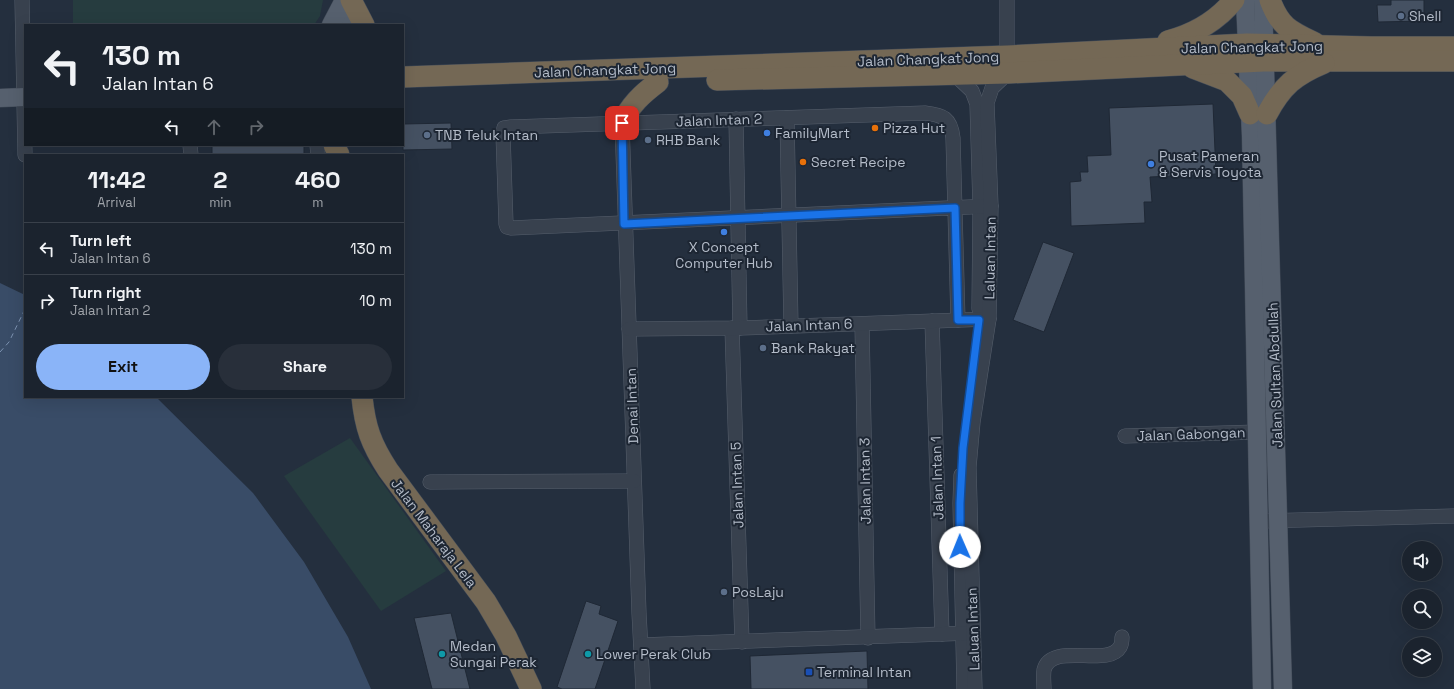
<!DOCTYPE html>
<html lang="en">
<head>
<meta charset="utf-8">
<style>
  body { margin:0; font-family:"Space Grotesk",sans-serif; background:#282f3a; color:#f1f3f6; height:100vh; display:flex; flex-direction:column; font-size:15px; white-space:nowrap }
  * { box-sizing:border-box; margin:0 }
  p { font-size:13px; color:#a0a4aa }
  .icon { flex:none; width:22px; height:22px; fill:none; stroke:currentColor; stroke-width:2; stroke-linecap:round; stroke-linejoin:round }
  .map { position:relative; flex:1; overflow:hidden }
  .panel { position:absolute; left:24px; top:154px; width:380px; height:244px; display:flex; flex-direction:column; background:#1b232e; border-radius:0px; box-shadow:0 4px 16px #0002,0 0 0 1px #39404a }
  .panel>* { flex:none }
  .hud { position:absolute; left:24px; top:24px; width:380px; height:122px; border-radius:0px; box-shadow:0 4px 16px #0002,0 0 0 1px #39404a; background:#1b232e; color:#f1f3f6; overflow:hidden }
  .controls { position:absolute; left:1402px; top:541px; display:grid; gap:8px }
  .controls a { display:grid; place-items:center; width:40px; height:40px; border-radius:50%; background:#1b232e; box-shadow:0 4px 16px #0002,0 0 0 1px #39404a; font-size:20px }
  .pin { position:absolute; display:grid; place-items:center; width:34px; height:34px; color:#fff; margin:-17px; border-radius:8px; box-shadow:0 2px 6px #0006 }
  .me { position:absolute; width:44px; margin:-22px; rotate:359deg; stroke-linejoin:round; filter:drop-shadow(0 0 3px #0008) }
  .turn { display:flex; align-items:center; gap:14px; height:84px; padding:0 12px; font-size:18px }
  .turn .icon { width:52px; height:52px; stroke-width:2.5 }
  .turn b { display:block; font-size:28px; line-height:34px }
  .lanes { display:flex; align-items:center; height:38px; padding:0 12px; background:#0003; justify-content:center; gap:20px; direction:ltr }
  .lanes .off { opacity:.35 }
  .eta { display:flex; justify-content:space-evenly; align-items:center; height:68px; text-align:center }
  .eta b { font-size:24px; font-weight:800; line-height:28px }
  .button { display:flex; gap:8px; margin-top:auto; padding:8px 12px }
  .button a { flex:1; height:46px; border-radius:24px; background:#8ab4f8; color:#111; font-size:16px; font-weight:800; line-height:46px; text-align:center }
  .button a+a { background:#282f3a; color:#f1f3f6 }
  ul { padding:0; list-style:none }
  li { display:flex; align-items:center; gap:12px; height:52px; padding:0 12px; border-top:1px solid #39404a }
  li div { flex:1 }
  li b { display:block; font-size:15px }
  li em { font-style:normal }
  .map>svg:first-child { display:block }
  .green { fill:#263c3f }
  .water { fill:#394c67 }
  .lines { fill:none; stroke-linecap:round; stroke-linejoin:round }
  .ferry { stroke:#7c92b1; stroke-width:1; stroke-dasharray:5 4; stroke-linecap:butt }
  .building { fill:#455162; stroke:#1f2835 }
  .minor-casing { stroke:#565f6c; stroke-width:15 }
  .major-casing { stroke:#414a57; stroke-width:19 }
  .highway-casing { stroke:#434c59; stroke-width:22 }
  .minor { stroke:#38414e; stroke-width:14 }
  .major { stroke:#56606e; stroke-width:18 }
  .highway { stroke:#746855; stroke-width:21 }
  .route-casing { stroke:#114b97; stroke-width:10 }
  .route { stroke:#1a73e8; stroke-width:7 }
  .service-dot { fill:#5c6f8a; stroke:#1d2633; stroke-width:1.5 }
  .food-dot { fill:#e8710a; stroke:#1d2633; stroke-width:1.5 }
  .shop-dot { fill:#3f7fe0; stroke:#1d2633; stroke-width:1.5 }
  .culture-dot { fill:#0f9aa8; stroke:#1d2633; stroke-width:1.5 }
  .transit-dot { fill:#1a4fb4; stroke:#1d2633; stroke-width:1.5 }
  .labels { text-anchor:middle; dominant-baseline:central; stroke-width:4; stroke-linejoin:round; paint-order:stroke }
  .poi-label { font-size:14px; fill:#b4bcc9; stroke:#1d2633; text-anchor:start }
  .street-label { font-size:14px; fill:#b4bcc9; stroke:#1d2633 }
</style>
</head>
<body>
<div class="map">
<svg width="1454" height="689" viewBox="0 0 1454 689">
  <rect width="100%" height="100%" fill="#242f3e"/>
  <g class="green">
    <path d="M73 0H323L320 16 314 25H73Z"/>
    <path d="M350 438 446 571 381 611 284 476Z"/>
  </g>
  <path class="water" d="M0 283 25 295V397H156L253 493 304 562 348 637 371 689H0Z"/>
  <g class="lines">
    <path class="ferry" d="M0 352 9 342 25 309"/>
  </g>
  <g class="building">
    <path d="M1391 0H1424V21L1378 22 1377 5H1391Z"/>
    <path d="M1213 104 1216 174 1150 177 1152 202H1144L1145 223 1071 226 1070 182 1081 181 1080 172H1088L1087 156 1111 155 1109 108Z"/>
    <path d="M451 123 452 149 403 150V124Z"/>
    <rect x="212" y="145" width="92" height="10"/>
    <path d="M1043 242 1074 253 1044 332 1013 320Z"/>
    <path d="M586 601 601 606 599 614 618 621 595 689H562L557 687Z"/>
    <path d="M451 613 470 689H432L414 618Z"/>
    <path d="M867 651 868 689H751L750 656Z"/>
  </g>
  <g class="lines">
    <defs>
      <g id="minor">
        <path d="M22 0 25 155"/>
        <path d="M1007 0V56"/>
        <path d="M954 74 972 91 977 104 980 207 979 309"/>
        <path d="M787 118 791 326"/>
        <path d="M736 119 740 328"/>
        <path d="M622 123 639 613 643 689"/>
        <path d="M190 145 191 155"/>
        <path d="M317 145 318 155"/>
        <path d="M958 320 953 138C951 118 943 115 925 113L511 127 504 128 503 134 506 224 507 227 511 228C671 222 831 214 991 206"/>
        <path d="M932 321 942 634"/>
        <path d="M862 324 868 638"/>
        <path d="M732 328 742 642"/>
        <path d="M629 329 740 328 989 319"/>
        <path d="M1125 436 1257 432"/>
        <path d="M961 475 960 503 964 689"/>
        <path d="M430 482 634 481"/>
        <path d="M1259 521 1454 516"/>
        <path d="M641 645 971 633"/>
        <path d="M975 689 969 467 973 422 989 319 991 206 987 103 992 88 1008 73"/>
        <path d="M1044 689C1044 683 1043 676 1044 670 1051 641 1108 668 1120 647 1122 644 1122 640 1122 637"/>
      </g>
      <g id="major">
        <path d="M348 0 349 25"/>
        <path d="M1245 0 1251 136 1262 689"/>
        <path d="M1263 0 1283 689"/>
        <path d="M331 25 344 0"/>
        <path d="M0 98 25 97"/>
      </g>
      <g id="highway">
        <path d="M351 0 364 25"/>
        <path d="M1270 0C1280 27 1290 31 1315 43"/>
        <path d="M1168 41C1194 34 1217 21 1234 0"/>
        <path d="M1193 68 1227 81 1242 96 1250 114"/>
        <path d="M403 77 1007 56 1247 44 1372 47H1454"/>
        <path d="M717 80 1008 73 1264 61H1454"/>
        <path d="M1267 114C1282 86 1295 75 1324 63"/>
        <path d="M622 123C630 105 642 94 658 82"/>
        <path d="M334 145 339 155"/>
        <path d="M362 397C365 427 371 444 388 470L486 602 506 636 531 689"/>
      </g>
    </defs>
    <use href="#minor" class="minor-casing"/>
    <use href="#major" class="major-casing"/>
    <use href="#highway" class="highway-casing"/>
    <use href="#minor" class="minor"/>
    <use href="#major" class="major"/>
    <use href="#highway" class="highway"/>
  </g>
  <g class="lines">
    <defs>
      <path id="route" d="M622 123 624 224 955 208 958 320H979L963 448 960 503V547"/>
    </defs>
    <use href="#route" class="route-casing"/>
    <use href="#route" class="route"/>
  </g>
  <g class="service-dot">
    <circle cx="1401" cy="16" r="4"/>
    <circle cx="427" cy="135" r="4"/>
    <circle cx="648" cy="140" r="4"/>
    <circle cx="763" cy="348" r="4"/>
    <circle cx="724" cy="592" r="4"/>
  </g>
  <g class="food-dot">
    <circle cx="875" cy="128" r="4"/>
    <circle cx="803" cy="162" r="4"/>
  </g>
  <g class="shop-dot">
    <circle cx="767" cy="133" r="4"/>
    <circle cx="1151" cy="164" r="4"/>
    <circle cx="724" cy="232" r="4"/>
  </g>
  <g class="culture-dot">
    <circle cx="442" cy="654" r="4"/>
    <circle cx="588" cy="654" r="4"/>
  </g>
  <rect class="transit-dot" x="805" y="668" width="8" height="8" rx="2"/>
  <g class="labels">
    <g class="poi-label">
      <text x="1409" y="16">Shell</text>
      <text x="883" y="128">Pizza Hut</text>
      <text x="775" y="133">FamilyMart</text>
      <text x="435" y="135">TNB Teluk Intan</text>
      <text x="656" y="140">RHB Bank</text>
      <text x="1159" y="156">Pusat Pameran<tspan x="1159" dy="16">&amp; Servis Toyota</tspan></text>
      <text x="811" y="162">Secret Recipe</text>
      <text x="724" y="247" text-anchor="middle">X Concept<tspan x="724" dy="16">Computer Hub</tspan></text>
      <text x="771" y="348">Bank Rakyat</text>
      <text x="732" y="592">PosLaju</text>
      <text x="450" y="646">Medan<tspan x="450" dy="16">Sungai Perak</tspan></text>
      <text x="596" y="654">Lower Perak Club</text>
      <text x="817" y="672">Terminal Intan</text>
    </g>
    <g class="street-label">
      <text transform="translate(1252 47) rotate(-1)">Jalan Changkat Jong</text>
      <text transform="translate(928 59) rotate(-2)">Jalan Changkat Jong</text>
      <text transform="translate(605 70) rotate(-2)">Jalan Changkat Jong</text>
      <text transform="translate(719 120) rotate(-2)">Jalan Intan 2</text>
      <text transform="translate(990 258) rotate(-89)">Laluan Intan</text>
      <text transform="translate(809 325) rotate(-2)">Jalan Intan 6</text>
      <text transform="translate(1275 375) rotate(-92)">Jalan Sultan Abdullah</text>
      <text transform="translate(632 406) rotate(-92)">Denai Intan</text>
      <text transform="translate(1191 434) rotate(-2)">Jalan Gabongan</text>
      <text transform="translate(937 478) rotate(-92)">Jalan Intan 1</text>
      <text transform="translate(865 481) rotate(-91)">Jalan Intan 3</text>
      <text transform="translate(737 485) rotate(-92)">Jalan Intan 5</text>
      <text transform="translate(434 533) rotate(53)">Jalan Maharaja Lela</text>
      <text transform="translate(973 629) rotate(-92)">Laluan Intan</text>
    </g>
  </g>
</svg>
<div class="controls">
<a><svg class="icon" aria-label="sound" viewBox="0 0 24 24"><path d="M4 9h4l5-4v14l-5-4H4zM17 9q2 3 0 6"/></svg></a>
<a><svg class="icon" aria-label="search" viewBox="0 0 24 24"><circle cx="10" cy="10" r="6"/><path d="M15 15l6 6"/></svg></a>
<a><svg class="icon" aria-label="layers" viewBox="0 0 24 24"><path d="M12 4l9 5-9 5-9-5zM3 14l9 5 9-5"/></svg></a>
</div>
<div class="pin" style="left:622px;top:123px;background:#d93025"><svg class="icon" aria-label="arrive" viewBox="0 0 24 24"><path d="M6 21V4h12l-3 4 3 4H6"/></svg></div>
<svg class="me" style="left:960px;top:547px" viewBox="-20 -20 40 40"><circle r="19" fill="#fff"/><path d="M0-13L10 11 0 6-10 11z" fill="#1a73e8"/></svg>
<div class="hud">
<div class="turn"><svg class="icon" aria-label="left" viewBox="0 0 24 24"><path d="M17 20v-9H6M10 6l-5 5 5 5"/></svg><div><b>130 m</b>Jalan Intan 6</div></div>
<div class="lanes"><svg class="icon" aria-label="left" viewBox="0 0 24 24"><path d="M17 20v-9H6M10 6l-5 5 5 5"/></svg><svg class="icon off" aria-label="ahead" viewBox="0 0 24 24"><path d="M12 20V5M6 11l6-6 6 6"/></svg><svg class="icon off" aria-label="right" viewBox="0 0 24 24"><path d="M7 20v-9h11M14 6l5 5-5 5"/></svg></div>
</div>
<section class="panel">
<div class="eta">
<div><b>11:42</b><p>Arrival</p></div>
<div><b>2</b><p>min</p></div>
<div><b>460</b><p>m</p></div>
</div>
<ul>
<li><svg class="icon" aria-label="left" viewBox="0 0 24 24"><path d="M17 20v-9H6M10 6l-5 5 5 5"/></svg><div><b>Turn left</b><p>Jalan Intan 6</p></div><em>130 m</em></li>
<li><svg class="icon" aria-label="right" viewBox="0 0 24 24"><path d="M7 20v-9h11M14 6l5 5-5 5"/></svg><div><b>Turn right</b><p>Jalan Intan 2</p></div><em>10 m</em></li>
</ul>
<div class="button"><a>Exit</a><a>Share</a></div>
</section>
</div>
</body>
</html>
